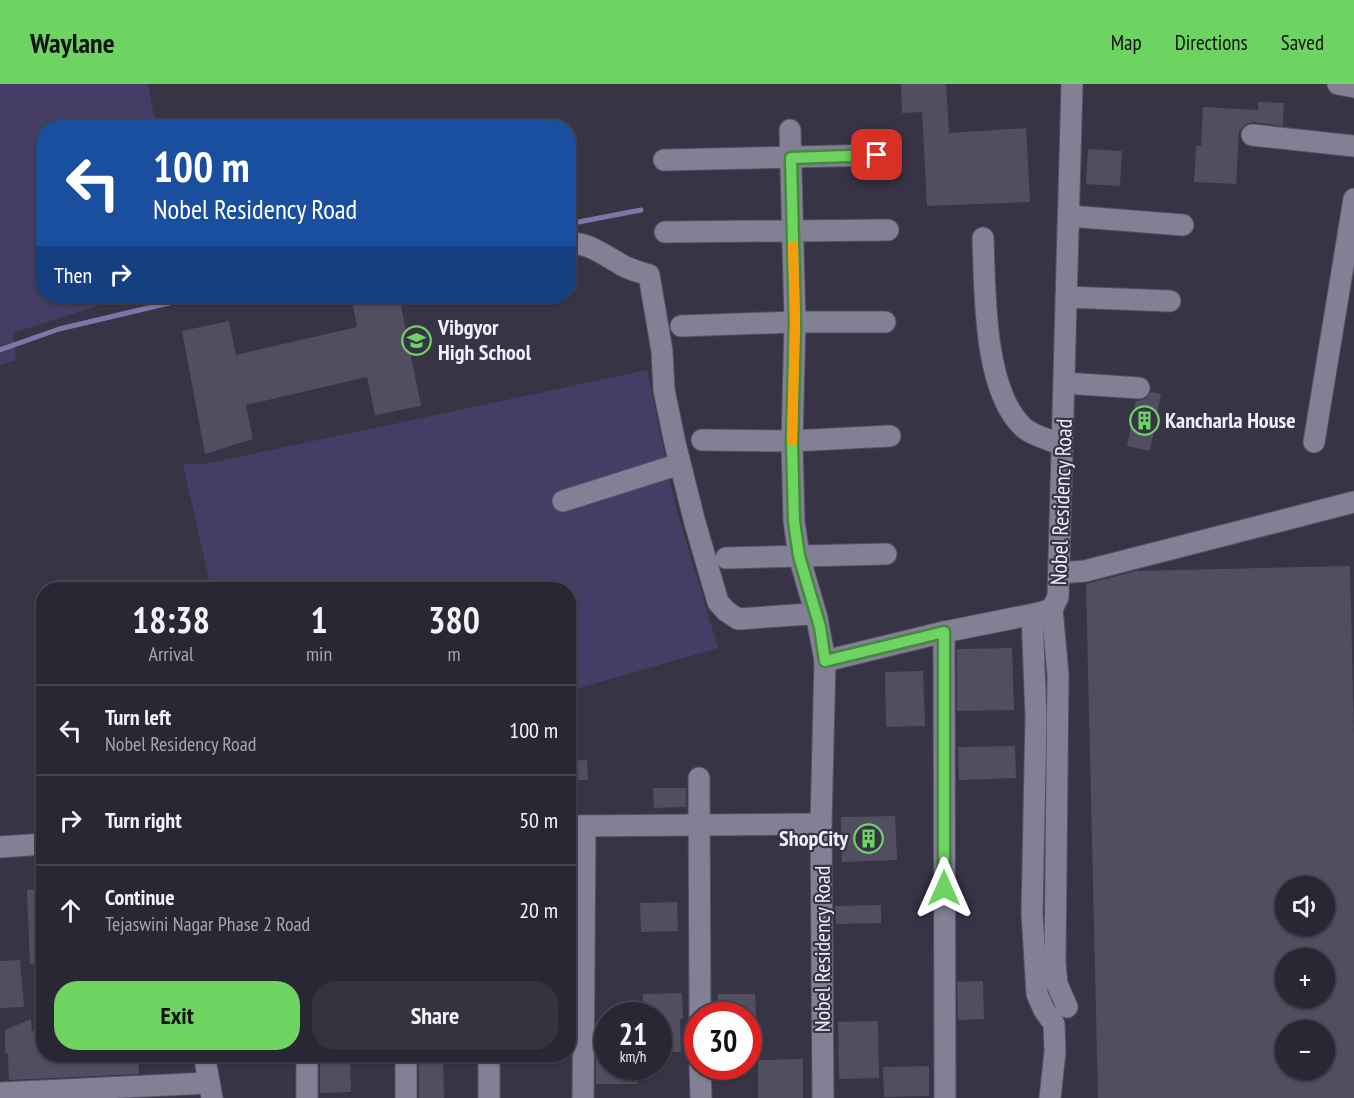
<!DOCTYPE html>
<html lang="en">
<head>
<meta charset="utf-8">
<style>
  body { margin:0; font-family:"PT Sans Narrow",sans-serif; background:#353340; color:#f1f3f6; height:100vh; display:flex; flex-direction:column; font-size:22px; white-space:nowrap }
  * { box-sizing:border-box; margin:0 }
  p { font-size:20px; color:#a5a5ac }
  .icon { flex:none; width:33px; height:33px; fill:none; stroke:currentColor; stroke-width:2; stroke-linecap:round; stroke-linejoin:round }
  .map { position:relative; flex:1; overflow:hidden }
  .side { position:absolute; left:36px; top:498px; width:540px; height:480px; display:flex; flex-direction:column; background:#292734; border-radius:24px; box-shadow:0 2px 4px #0004,0 0 0 2px #45444f }
  .side>* { flex:none }
  .top-card { position:absolute; left:36px; top:36px; width:540px; height:183px; border-radius:24px; box-shadow:0 2px 4px #0004,0 0 0 2px #45444f; background:#1a4fa0; color:#fff; overflow:hidden }
  .tools { position:absolute; left:1275px; top:792px; display:grid; gap:12px }
  .tools a { display:grid; place-items:center; width:60px; height:60px; border-radius:50%; background:#292734; box-shadow:0 2px 4px #0004,0 0 0 2px #45444f; font-size:30px }
  .speed { position:absolute; left:594px; top:918px; display:flex; gap:12px; font-size:30px; font-weight:700; text-align:center }
  .speed>* { display:grid; place-content:center; width:78px; height:78px; border-radius:50%; background:#292734; box-shadow:0 2px 4px #0004,0 0 0 2px #45444f; line-height:1 }
  .speed small { font-size:15px; font-weight:400 }
  .speed .limit { border:9px solid #d22; background:#fff; color:#111 }
  .pin { position:absolute; display:grid; place-items:center; width:51px; height:51px; color:#fff; margin:-26px; border-radius:12px; box-shadow:0 3px 9px #0006 }
  .me { position:absolute; width:66px; margin:-33px; rotate:0deg; stroke-linejoin:round; filter:drop-shadow(0 0 4px #0008) }
  .turn { display:flex; align-items:center; gap:21px; height:126px; padding:0 18px; font-size:27px }
  .turn .icon { width:78px; height:78px; stroke-width:2.5 }
  .turn b { display:block; font-size:42px; line-height:51px }
  .then { display:flex; align-items:center; height:57px; padding:0 18px; background:#0003; gap:12px; font-size:22px }
  .eta { display:flex; justify-content:space-evenly; align-items:center; height:102px; text-align:center }
  .eta b { font-size:36px; font-weight:800; line-height:42px }
  .primary-button { display:flex; gap:12px; margin-top:auto; padding:12px 18px }
  .primary-button a { flex:1; height:69px; border-radius:24px; background:#6dd361; color:#111; font-size:24px; font-weight:800; line-height:69px; text-align:center }
  .primary-button a+a { background:#353340; color:#f1f3f6 }
  ul { padding:0; list-style:none }
  li { display:flex; align-items:center; gap:18px; height:90px; padding:0 18px; border-top:2px solid #45444f }
  li div { flex:1 }
  li b { display:block; font-size:22px }
  li em { font-style:normal }
  header { display:flex; align-items:center; gap:36px; box-sizing:border-box; height:84px; padding:0 30px; background:#6dd361; color:#111 }
  header strong { font-size:28px }
  nav { display:flex; gap:33px; margin-inline-start:auto; font-size:21px }
  .map>svg:first-child { display:block }
  .green { fill:#453d65 }
  .lines { fill:none; stroke-linecap:round; stroke-linejoin:round }
  .stream { stroke:#7e76a6; stroke-width:5 }
  .building { fill:#514e61; fill-rule:evenodd }
  .minor-casing { stroke:#545262; stroke-width:23 }
  .minor { stroke:#838096; stroke-width:21 }
  .route-casing { stroke:#47893f; stroke-width:15 }
  .route { stroke:#6dd361; stroke-width:10 }
  .slow { stroke:#f59e0b; stroke-width:10 }
  .labels { text-anchor:middle; dominant-baseline:central; stroke-width:4.5; stroke-linejoin:round; paint-order:stroke }
  .poi-label { font-size:22px; font-weight:bold; fill:#efeefa; stroke:#373446; text-anchor:start }
  .street-label { font-size:22px; fill:#efeefa; stroke:#373446 }
</style>
</head>
<body>
<header>
<strong>Waylane</strong>
<nav><a>Map</a><a>Directions</a><a>Saved</a></nav>
</header>
<div class="map">
<svg width="1354" height="1014" viewBox="0 0 1354 1014">
  <rect width="100%" height="100%" fill="#373446"/>
  <g class="green">
    <path d="M0 0H148L156 43 44 44V212H127L13 249 16 276 0 281Z"/>
    <path d="M647 286 675 420 718 564 569 607 568 506 211 505 183 380H205Z"/>
  </g>
  <g class="lines">
    <g class="stream">
      <path d="M568 140 641 126"/>
      <path d="M0 266 59 245 199 212"/>
    </g>
  </g>
  <g class="building">
    <path d="M901 0H946L949 49 1026 44 1030 118 927 122 922 28 902 29Z"/>
    <path d="M1258 18 1284 19 1283 42 1253 38 1246 40 1239 47 1236 100 1194 98 1196 62H1201L1203 23 1258 26Z"/>
    <path d="M1088 65 1122 67 1120 102 1086 100Z"/>
    <path d="M351 212H399L421 322 375 331 367 293 246 321 253 355 205 370 182 247 229 237 236 271 357 243Z"/>
    <path d="M1151 308 1161 310 1150 367 1127 362 1136 317 1145 315Z"/>
    <path d="M1350 482 1354 652V1014H1098L1086 500 1136 487ZM1286 802H1324V842H1286ZM1286 874H1324V914H1286ZM1286 946H1324V986H1286Z"/>
    <path d="M1012 564 1014 626 957 627V565Z"/>
    <path d="M923 587 925 642 886 643 885 588Z"/>
    <path d="M1015 662 1016 694 959 696 958 663Z"/>
    <path d="M587 676 588 696H568V677Z"/>
    <path d="M653 704H686V723L654 724Z"/>
    <path d="M895 732 897 776 842 778 841 733Z"/>
    <path d="M44 805V880H30L27 806Z"/>
    <path d="M677 818 678 847 641 848 640 819Z"/>
    <path d="M881 821V839L836 840 835 822Z"/>
    <path d="M20 876 24 923 0 924V877Z"/>
    <path d="M983 897 984 935 958 936 957 898Z"/>
    <path d="M682 909 683 935H680L681 968H658V932H643V910Z"/>
    <path d="M718 910H755L756 932H718Z"/>
    <path d="M31 935 32 947 40 946V953H44V970H138L139 990 9 996 8 970 5 968V946Z"/>
    <path d="M878 937 879 994 839 995 838 938Z"/>
    <path d="M320 970H350L351 1008 320 1009Z"/>
    <path d="M419 970H443L444 1014H419Z"/>
    <path d="M608 973V982H638V1000H596V974Z"/>
    <path d="M803 975V1014H758V976Z"/>
    <path d="M929 982V1012L884 1013 883 983Z"/>
  </g>
  <g class="lines">
    <defs>
      <g id="minor">
        <path d="M1338 0 1354 3"/>
        <path d="M790 46 795 238 792 357 794 437 799 472 817 534"/>
        <path d="M1252 51 1354 62"/>
        <path d="M664 76 877 71"/>
        <path d="M1069 132 1183 141"/>
        <path d="M665 148 888 146"/>
        <path d="M983 154C985 206 983 307 1024 344 1033 352 1051 356 1062 361"/>
        <path d="M568 160C588 157 605 172 622 181 630 186 640 188 649 191L662 267 664 306 675 359 695 439 718 518 726 527 738 535 809 530 817 534 825 577"/>
        <path d="M1066 213 1170 217"/>
        <path d="M681 242 795 238H885"/>
        <path d="M1064 299 1139 304"/>
        <path d="M702 356 792 357 890 352"/>
        <path d="M1314 358 1354 115"/>
        <path d="M563 417 680 380"/>
        <path d="M726 474 886 470"/>
        <path d="M1059 489 1085 487 1354 418"/>
        <path d="M1052 525 1058 591 1055 879 1057 900 1067 923"/>
        <path d="M1032 531 1036 633 1032 829 1037 910 1044 926 1054 940 1055 968 1050 1014"/>
        <path d="M944 548 945 1014"/>
        <path d="M699 694 700 932"/>
        <path d="M568 742 821 740"/>
        <path d="M0 763 44 760"/>
        <path d="M204 970 212 1014"/>
        <path d="M307 970V1014"/>
        <path d="M406 970V1014"/>
        <path d="M489 970V1014"/>
        <path d="M700 982 701 1014"/>
        <path d="M0 1009 209 999"/>
        <path d="M583 1014 585 742"/>
        <path d="M823 1014 821 740 825 577 944 548 1039 529 1052 525 1058 513 1072 0"/>
      </g>
    </defs>
    <use href="#minor" class="minor-casing"/>
    <use href="#minor" class="minor"/>
  </g>
  <g class="lines">
    <defs>
      <path id="route" d="M877 71 791 74 795 238 792 357 794 437 799 472 820 543 825 577 944 548V804"/>
    </defs>
    <use href="#route" class="route-casing"/>
    <use href="#route" class="route"/>
    <path class="slow" d="M792 357 795 238 793 162"/>
  </g>
  <defs>
    <symbol id="school-ring" viewBox="-11 -11 22 22"><circle r="9.5" fill="#373446" stroke="#6dd361" stroke-width="1.5"/><path d="M0-5L7-2L0 1L-7-2ZM-4 1L0 2.5L4 1V4Q0 6-4 4Z" fill="#6dd361"/></symbol>
    <symbol id="building-ring" viewBox="-11 -11 22 22"><circle r="9.5" fill="#373446" stroke="#6dd361" stroke-width="1.5"/><path d="M-4-6H4V6H1V3H-1V6H-4ZM-2.5-4.3h1.7v1.8h-1.7ZM.8-4.3h1.7v1.8H.8ZM-2.5-1h1.7V.8h-1.7ZM.8-1h1.7V.8H.8Z" fill="#6dd361"/></symbol>
  </defs>
  <g fill-rule="evenodd">
    <use href="#school-ring" x="400" y="240" width="33" height="33"/>
    <use href="#building-ring" x="1128" y="320" width="33" height="33"/>
    <use href="#building-ring" x="852" y="738" width="33" height="33"/>
  </g>
  <g class="labels">
    <g class="poi-label">
      <text x="438" y="243">Vibgyor<tspan x="438" dy="25">High School</tspan></text>
      <text x="1165" y="336">Kancharla House</text>
      <text x="848" y="754" text-anchor="end">ShopCity</text>
    </g>
    <g class="street-label">
      <text transform="translate(1061 418) rotate(-88)">Nobel Residency Road</text>
      <text transform="translate(822 865) rotate(-90)">Nobel Residency Road</text>
    </g>
  </g>
</svg>
<div class="tools">
<a><svg class="icon" aria-label="sound" viewBox="0 0 24 24"><path d="M4 9h4l5-4v14l-5-4H4zM17 9q2 3 0 6"/></svg></a>
<a>+</a>
<a>−</a>
</div>
<div class="speed"><div>21<small>km/h</small></div><div class="limit">30</div></div>
<div class="pin" style="left:877px;top:71px;background:#d93025"><svg class="icon" aria-label="arrive" viewBox="0 0 24 24"><path d="M6 21V4h12l-3 4 3 4H6"/></svg></div>
<svg class="me" style="left:944px;top:804px" viewBox="-20 -20 40 40"><path d="M0-17L14 15 0 8-14 15z" fill="#6dd361" stroke="#fff" stroke-width="4"/></svg>
<div class="top-card">
<div class="turn"><svg class="icon" aria-label="left" viewBox="0 0 24 24"><path d="M17 20v-9H6M10 6l-5 5 5 5"/></svg><div><b>100 m</b>Nobel Residency Road</div></div>
<div class="then">Then<svg class="icon" aria-label="right" viewBox="0 0 24 24"><path d="M7 20v-9h11M14 6l5 5-5 5"/></svg></div>
</div>
<section class="side">
<div class="eta">
<div><b>18:38</b><p>Arrival</p></div>
<div><b>1</b><p>min</p></div>
<div><b>380</b><p>m</p></div>
</div>
<ul>
<li><svg class="icon" aria-label="left" viewBox="0 0 24 24"><path d="M17 20v-9H6M10 6l-5 5 5 5"/></svg><div><b>Turn left</b><p>Nobel Residency Road</p></div><em>100 m</em></li>
<li><svg class="icon" aria-label="right" viewBox="0 0 24 24"><path d="M7 20v-9h11M14 6l5 5-5 5"/></svg><div><b>Turn right</b></div><em>50 m</em></li>
<li><svg class="icon" aria-label="ahead" viewBox="0 0 24 24"><path d="M12 20V5M6 11l6-6 6 6"/></svg><div><b>Continue</b><p>Tejaswini Nagar Phase 2 Road</p></div><em>20 m</em></li>
</ul>
<div class="primary-button"><a>Exit</a><a>Share</a></div>
</section>
</div>
</body>
</html>
